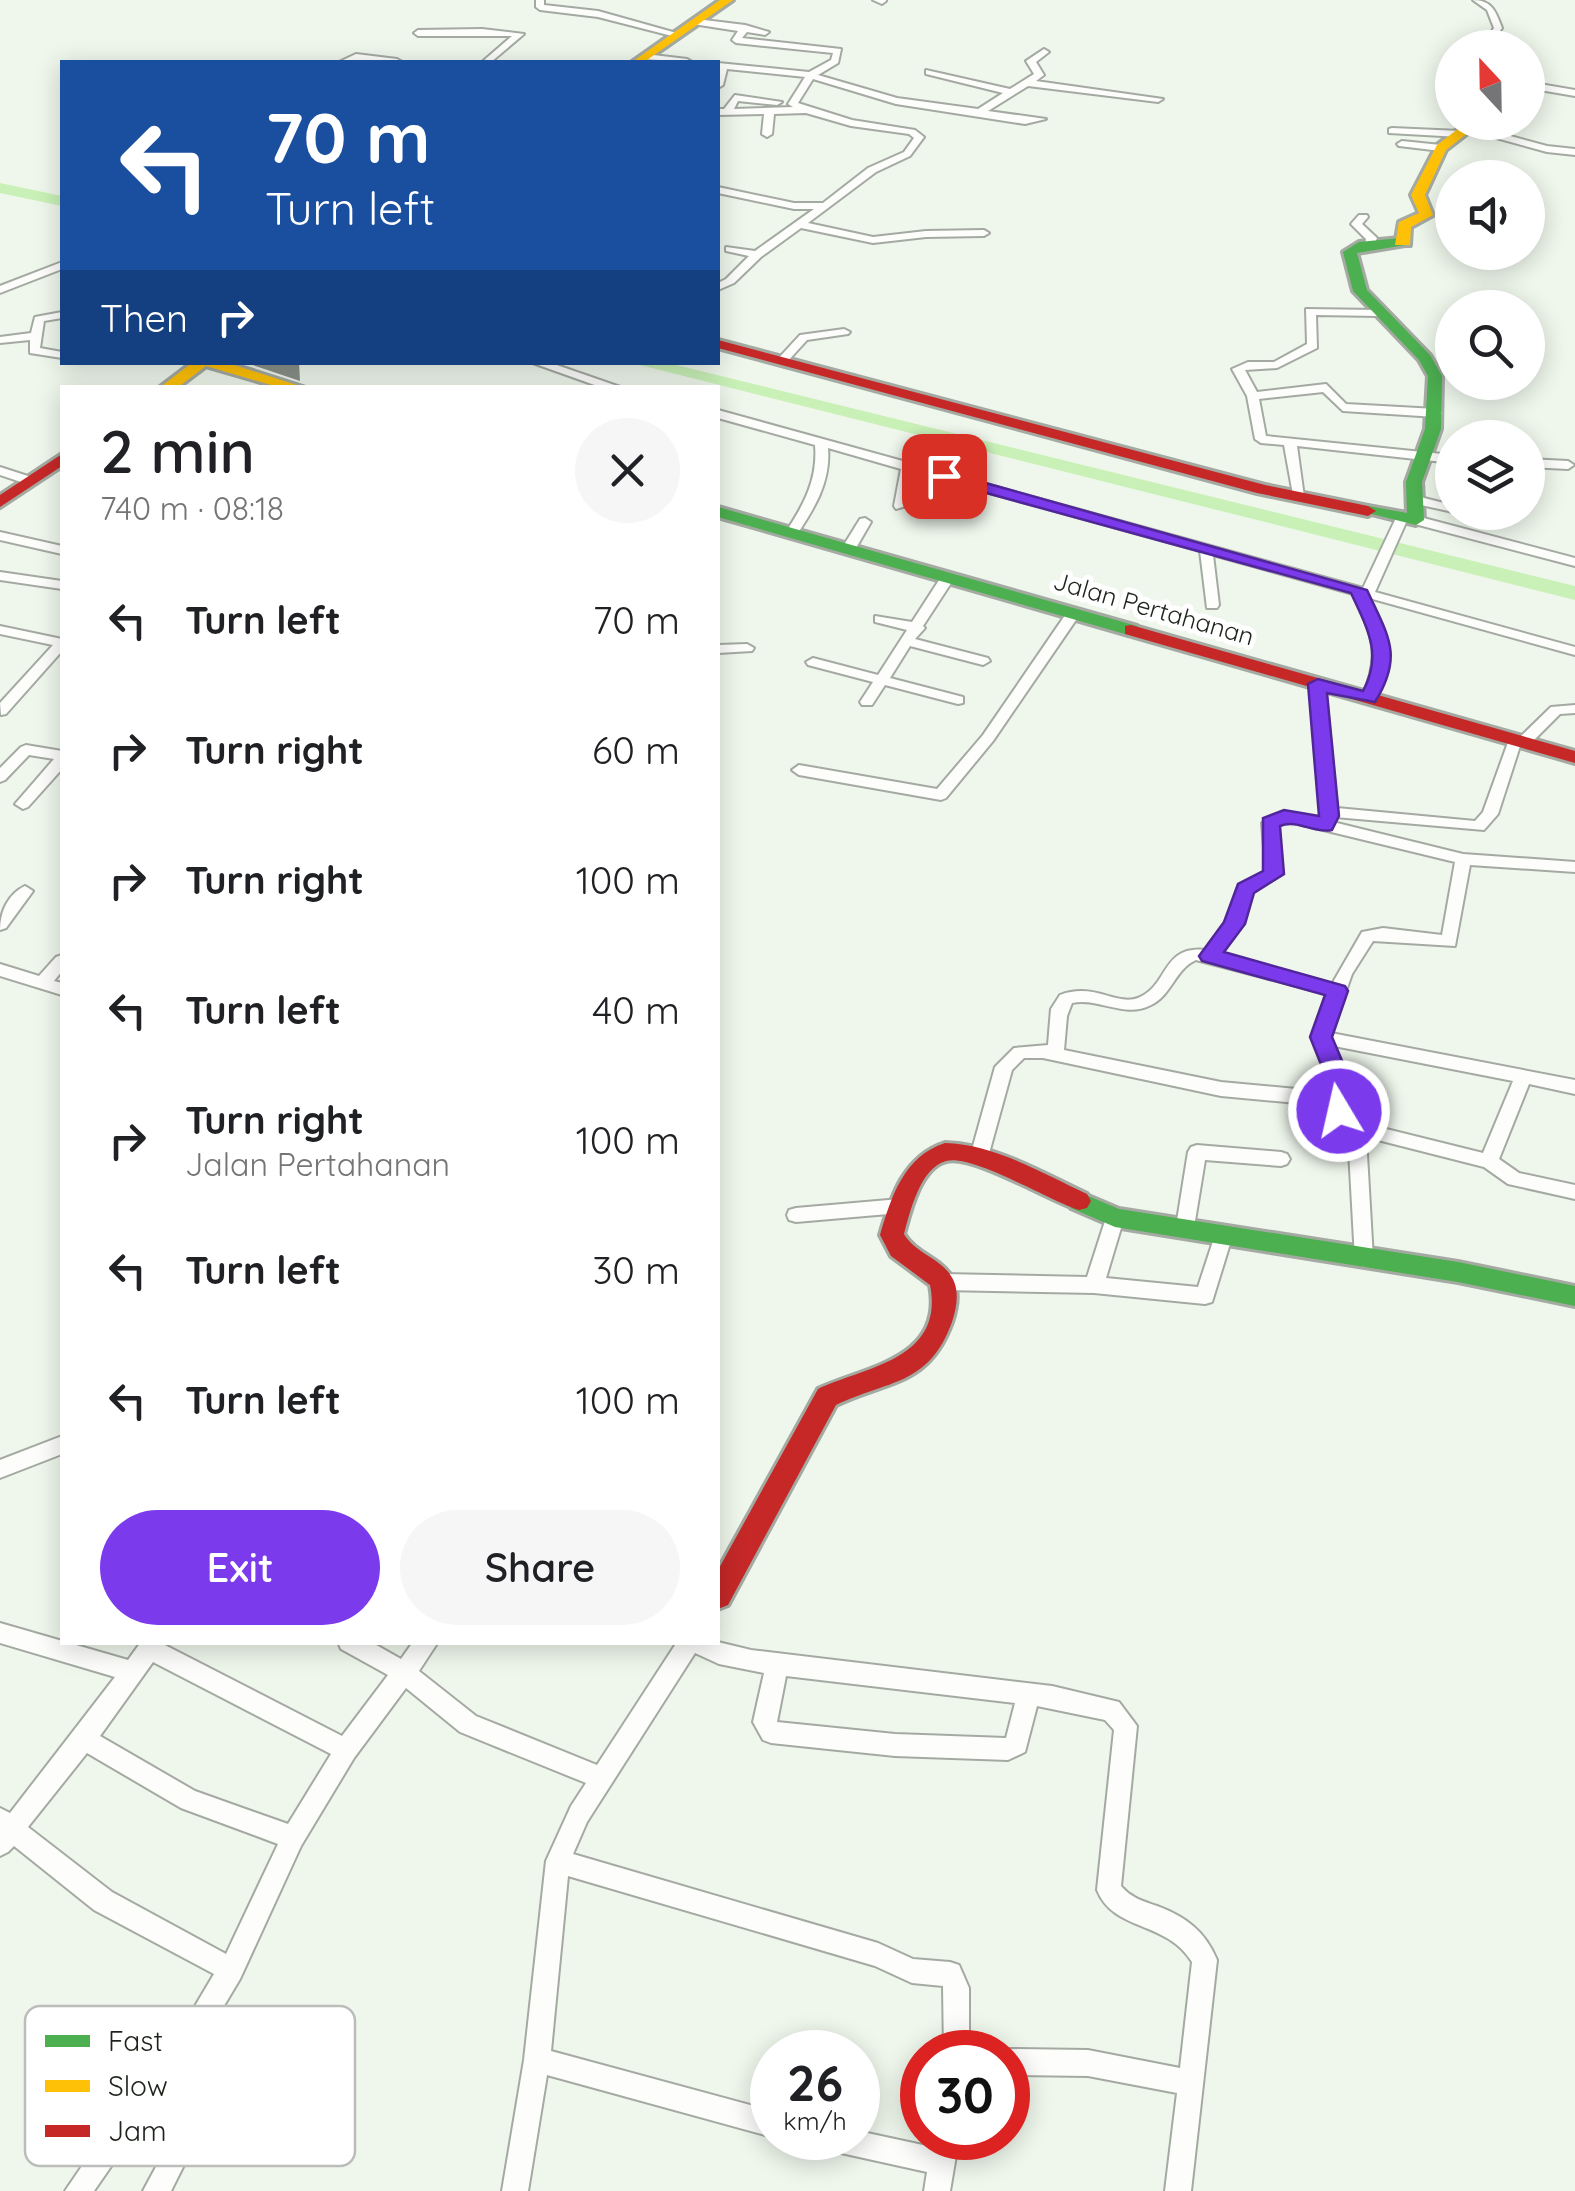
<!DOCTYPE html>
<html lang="en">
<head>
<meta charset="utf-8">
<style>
  body { margin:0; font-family:Quicksand,sans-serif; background:#f6f6f6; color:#202124; height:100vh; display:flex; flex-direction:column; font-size:38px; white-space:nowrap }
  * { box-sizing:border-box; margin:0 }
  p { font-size:32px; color:#757577 }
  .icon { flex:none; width:55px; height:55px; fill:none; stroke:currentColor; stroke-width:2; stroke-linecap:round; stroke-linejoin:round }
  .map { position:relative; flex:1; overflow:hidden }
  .side { position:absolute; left:60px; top:385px; width:660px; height:1260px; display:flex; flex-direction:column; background:#fff; border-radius:0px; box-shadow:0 5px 25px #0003 }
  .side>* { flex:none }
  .guide { position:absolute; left:60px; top:60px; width:660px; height:305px; border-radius:0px; box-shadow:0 5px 25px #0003; background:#1a4fa0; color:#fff; overflow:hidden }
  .needle { width:65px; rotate:338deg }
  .buttons { position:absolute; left:1435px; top:30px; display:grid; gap:20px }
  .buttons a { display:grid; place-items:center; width:110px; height:110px; border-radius:50%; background:#fff; box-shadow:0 5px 25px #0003; font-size:50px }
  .speed { position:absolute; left:750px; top:2030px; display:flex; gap:20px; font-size:50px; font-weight:700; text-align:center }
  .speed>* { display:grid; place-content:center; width:130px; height:130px; border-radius:50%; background:#fff; box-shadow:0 5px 25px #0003; line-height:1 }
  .speed small { font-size:25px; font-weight:400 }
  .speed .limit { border:15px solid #d22; background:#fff; color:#111 }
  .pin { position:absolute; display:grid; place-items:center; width:85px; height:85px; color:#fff; margin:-42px; border-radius:20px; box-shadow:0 5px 15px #0006 }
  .me { position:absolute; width:110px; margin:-55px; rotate:351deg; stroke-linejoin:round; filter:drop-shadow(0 0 8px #0008) }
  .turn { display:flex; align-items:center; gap:35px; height:210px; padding:0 40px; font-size:45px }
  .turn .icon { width:130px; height:130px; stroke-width:2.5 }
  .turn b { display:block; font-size:70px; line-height:85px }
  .then { display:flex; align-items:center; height:95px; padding:0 40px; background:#0003; gap:20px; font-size:38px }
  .round { display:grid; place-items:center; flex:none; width:105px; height:105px; border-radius:52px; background:#f6f6f6 }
  .overview { display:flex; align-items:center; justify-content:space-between; height:170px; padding:0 40px }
  h1 { font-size:60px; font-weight:600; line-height:75px }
  .button { display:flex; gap:20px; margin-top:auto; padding:20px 40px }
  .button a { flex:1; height:115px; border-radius:60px; background:#7c3aed; color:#fff; font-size:40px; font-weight:600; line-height:115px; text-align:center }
  .button a+a { background:#f6f6f6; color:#202124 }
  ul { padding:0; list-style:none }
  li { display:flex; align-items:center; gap:30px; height:130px; padding:0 40px }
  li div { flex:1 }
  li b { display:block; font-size:38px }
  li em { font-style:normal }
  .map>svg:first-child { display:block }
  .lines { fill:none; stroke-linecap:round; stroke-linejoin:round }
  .river { fill:#c9f1b7; fill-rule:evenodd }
  .street-casing { stroke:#a4aaa2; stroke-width:4 }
  .fast-casing { stroke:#a4aaa2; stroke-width:6 }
  .slow-casing { stroke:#a4aaa2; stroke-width:6 }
  .jam-casing { stroke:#a4aaa2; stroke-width:6 }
  .street { fill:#fdfefc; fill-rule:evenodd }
  .fast { fill:#4caf50; fill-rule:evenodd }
  .slow { fill:#ffc107; fill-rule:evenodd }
  .jam { fill:#c62828; fill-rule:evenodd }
  .wall { fill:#8a9089 }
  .route { fill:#7c3aed; stroke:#51269a; stroke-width:2.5 }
  .labels { text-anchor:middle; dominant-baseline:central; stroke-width:10; stroke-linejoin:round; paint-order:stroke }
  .far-street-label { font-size:25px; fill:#1e231c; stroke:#fff }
  .key { fill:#fff; stroke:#bcbdbb; stroke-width:2.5 }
  .key-label { font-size:28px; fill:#1e231c }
</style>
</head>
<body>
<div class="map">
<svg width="1575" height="2191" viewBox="0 0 1575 2191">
  <rect width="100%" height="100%" fill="#eff7ec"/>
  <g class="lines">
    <g class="river">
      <path d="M0 183 62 196V206L0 193Z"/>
      <path d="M628 362H664L1575 586V600Z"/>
    </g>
    <defs>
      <g id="street">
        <path d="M536 0H544V5L598 11 680 34 676 37 598 17 540 10 536 7Z"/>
        <path d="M873 0H886V1L882 4Z"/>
        <path d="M1473 0C1492 0 1496 12 1502 28L1492 42 1494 48H1485L1484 42 1494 28 1487 10Z"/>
        <path d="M696 19 745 25 769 32 765 35 747 32 742 38 841 49 838 63 818 75 897 98 978 109 1003 93 926 74V70L1010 89 1034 74 1026 61 1044 49 1049 52 1036 62 1044 75 1036 81 1163 99 1158 102 1028 86 988 111 1046 119 1025 124 896 104 813 79 798 103 852 120 915 130 924 137 910 156 876 172 808 223 873 237 926 231 984 230 989 233 984 236 926 237 873 243 801 228 761 257 734 283 718 290V283L726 279 749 256 726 251V247L755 251 814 209H794L718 193V187L794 203H823L868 168 904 152 914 138 909 134 851 126 806 113 774 114 772 134 767 137 762 134 764 114 718 115V109H724L735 95 782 102 777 105 738 101 734 109 793 107 788 104 805 77 727 69 723 85 718 88V63L809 72 831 60 833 53 736 43 732 40 738 31 693 24Z"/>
        <path d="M482 29 524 34 491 62H482L512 36H418L414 33 418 30Z"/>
        <path d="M356 54 397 59 402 62H339Z"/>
        <path d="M645 54 687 59 692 62 642 59Z"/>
        <path d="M1528 82 1575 90V96L1528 88Z"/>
        <path d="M1470 125 1547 146 1575 149V155L1547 152 1467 130 1465 128Z"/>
        <path d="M1392 128 1460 131 1465 134 1460 137 1389 133V129Z"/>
        <path d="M1402 141 1441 145 1446 148 1441 151 1399 146 1397 144Z"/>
        <path d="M1359 215H1367L1368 217 1362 224 1377 238 1373 247H1365L1366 239 1351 224Z"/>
        <path d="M62 262V269L0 293V286Z"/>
        <path d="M1306 309 1378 310 1384 313 1378 316 1316 315 1317 348 1277 368 1245 370 1257 392 1326 384 1346 404 1436 409 1442 413 1436 417 1343 411 1323 392 1259 399 1266 436 1452 455V463L1297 446 1304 497 1294 500 1284 445 1261 443 1255 439 1247 396 1232 369 1248 362H1274L1307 344Z"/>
        <path d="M62 312V318L44 321 40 348 62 352V358L30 353V340L0 343V337L31 333 35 317Z"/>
        <path d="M844 329 850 332 848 334 807 340 786 363 776 361 800 335Z"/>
        <path d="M530 362H548L623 388H603Z"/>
        <path d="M718 410 1363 588 1396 518 1407 515 1408 518 1375 592 1575 647V655L1369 598C1382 627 1395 652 1382 684 1378 693 1376 698 1368 702L1363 701 1361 698C1382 655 1372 635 1353 594L1213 555 1219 605 1217 608H1207L1200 551 913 472 906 506 896 509 894 506 901 469 828 448C831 482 814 509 796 536H786L785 533C804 505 818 479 815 445L718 418Z"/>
        <path d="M1528 459 1568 461 1574 465 1568 469 1528 467Z"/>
        <path d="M0 467 34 478 36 481 30 485 0 475Z"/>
        <path d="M1416 496 1452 505 1453 512 1412 503 1410 500Z"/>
        <path d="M1460 512H1507L1495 522Z"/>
        <path d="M1416 516 1575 558V566L1411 523V517Z"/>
        <path d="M865 518 871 522 856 548 854 551H844L842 548 860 519Z"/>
        <path d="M0 532 62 546V554L0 540Z"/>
        <path d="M0 572 62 581V589L0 580Z"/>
        <path d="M948 573 955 577 923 626 925 628 915 639 988 658 990 661 983 665 910 646 890 678 963 697V703L958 704 885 685 872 705H862L860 702 873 682 808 665 806 662 813 658 878 675 907 630 875 622V616L912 622 943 574Z"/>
        <path d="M1073 610 1080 614 993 741 946 798 941 800 799 775 792 770 799 765 937 789 983 735 1068 611Z"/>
        <path d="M0 626 62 639V651L6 714 1 715 0 703 53 645 0 634Z"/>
        <path d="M747 644 754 648 752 651 718 653V645Z"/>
        <path d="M1318 681 1325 685 1337 808 1475 821 1483 812 1510 737H1520L1551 707 1575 705V713L1560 714 1529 745 1520 746 1498 814 1484 830 1335 817 1333 822 1463 854 1575 862V872L1470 865 1455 946 1373 941 1352 974 1331 1033 1575 1080V1094L1529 1084 1499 1159 1519 1173 1575 1185V1199L1508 1184 1484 1167 1366 1137 1373 1259 1371 1264 1364 1267 1357 1264 1355 1259 1348 1133 1342 1131 1330 1106 1221 1096 1043 1058H1024L1012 1070 988 1157 985 1162H973L970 1157 995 1067 1014 1048 1048 1045 1051 1009 1060 995C1094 982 1116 1006 1138 998 1169 986 1161 945 1206 950L1226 922 1240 885 1266 872 1262 823C1281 807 1297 814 1319 819L1322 805 1311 685ZM1286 821 1455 862 1442 935 1383 928 1362 932 1332 984 1221 953 1242 924 1253 892 1282 874 1278 825ZM1196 960 1327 994 1312 1037 1328 1071 1329 1092 1221 1082 1064 1050 1067 1016 1072 1003C1099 997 1124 1019 1151 1005 1172 995 1175 969 1196 960ZM1334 1046 1513 1081 1483 1153 1354 1121 1348 1110 1346 1071Z"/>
        <path d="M26 745 62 751V769L28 807 23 809 15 804 54 759 29 755 5 780 0 782V768L21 747Z"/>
        <path d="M25 886 33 891 6 928 0 930C0 912 8 894 25 886Z"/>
        <path d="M62 955V971L54 981 62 983V995L0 976V964L39 976 56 957Z"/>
        <path d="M1197 1145 1281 1152 1287 1154 1290 1159 1287 1164 1281 1166 1205 1160 1194 1227 1192 1232H1178L1176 1227 1188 1152 1191 1147Z"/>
        <path d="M900 1199 907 1201 909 1206 907 1211 900 1213 796 1222 789 1220 787 1215 789 1210 796 1208Z"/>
        <path d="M1115 1211 1122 1213 1124 1218 1106 1278 1198 1287 1217 1229 1224 1227 1231 1229 1233 1234 1212 1302 1205 1304 1094 1293 943 1290 936 1288 933 1282 936 1276 943 1274 1087 1277 1106 1218 1108 1213Z"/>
        <path d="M62 1436V1454L0 1478V1460Z"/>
        <path d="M0 1623 128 1660 141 1642H159L342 1736 388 1675 341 1649 338 1642H371L401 1659 413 1642H438L419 1671 476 1716 597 1765 677 1642H718L751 1650 1052 1686 1119 1702 1137 1726 1121 1886C1131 1898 1143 1901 1157 1906 1186 1917 1205 1931 1217 1960L1191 2191H1165L1177 2093 1088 2076 1008 2075V2052H1000L1008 2049 1088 2050 1180 2068 1192 1962C1166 1920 1114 1932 1097 1890L1114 1730 1105 1720 1037 1706 1025 1752 1008 1760 895 1756 771 1743 763 1740 753 1722 764 1673 719 1664 695 1653 587 1822 573 1854 878 1943 913 1959 950 1962 959 1965 969 1988V2052H944L943 1986 912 1983 875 1966 568 1876 551 2051 772 2111V2137L547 2075 528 2191H502L524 2060 546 1861 571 1806 586 1783 460 1732 406 1688 354 1758 301 1846 240 1979 200 2046 166 2087 94 2191H65L148 2069 182 2028 214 1974 94 1910 14 1846 8 1852 0 1856V1808L10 1813 115 1677 0 1643ZM153 1662 331 1754 288 1824 195 1791 100 1736ZM786 1676 1015 1703 1006 1738 895 1734 777 1722ZM87 1753 181 1808 278 1844 226 1954 112 1892 28 1827Z"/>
        <path d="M858 2131 932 2147 933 2138H959L950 2191H924L927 2172 832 2151 823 2147 819 2138H858Z"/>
        <path d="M173 2148 182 2152 186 2161 171 2191H143L164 2152Z"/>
      </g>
      <g id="fast">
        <path d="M1400 238 1407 242 1405 245 1357 253 1367 290 1430 355 1442 376 1441 429 1422 482 1424 520 1416 525 1360 511 1368 506 1407 513 1406 482 1425 429 1428 376 1419 360 1353 291 1343 252 1359 242Z"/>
        <path d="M718 507 1137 626 1140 630 1131 635 1125 634 718 517Z"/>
        <path d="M1079 1192 1119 1209 1458 1262 1575 1286V1306L1458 1282 1115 1227 1071 1208 1067 1201 1071 1194Z"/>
      </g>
      <g id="slow">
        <path d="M720 0H733L644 62H632Z"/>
        <path d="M1467 122H1482L1446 150 1425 195 1433 215 1411 227 1410 245H1395L1399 222 1419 213 1411 195 1437 145Z"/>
        <path d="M193 362H225L306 388H281L206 366 177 388H159Z"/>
      </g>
      <g id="jam">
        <path d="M718 340 1265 485 1368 506 1376 511 1368 516 1257 493 718 348Z"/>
        <path d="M62 454V466L0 507V495Z"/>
        <path d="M1131 625 1575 751V763L1125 634V626Z"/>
        <path d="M945 1143C994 1144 1044 1174 1087 1194L1091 1201 1087 1208 1079 1210C1050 1201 973 1154 946 1161 920 1168 910 1212 904 1234 915 1253 940 1258 951 1276 960 1289 957 1307 952 1322 929 1386 888 1380 836 1405L728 1605 718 1609V1570L818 1389C864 1367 945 1360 930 1285L891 1256 880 1235C891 1197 904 1156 945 1143Z"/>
      </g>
    </defs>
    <use href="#street" class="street-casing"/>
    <use href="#fast" class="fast-casing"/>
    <use href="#slow" class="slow-casing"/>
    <use href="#jam" class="jam-casing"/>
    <use href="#street" class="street"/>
    <use href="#fast" class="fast"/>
    <use href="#slow" class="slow"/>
    <use href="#jam" class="jam"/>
  </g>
  <path class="wall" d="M244 362H299L300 381Z"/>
  <path class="route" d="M939 473H950L1367 590C1388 636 1404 655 1375 702L1327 693 1339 816 1332 830C1315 834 1297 819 1280 826L1284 874 1254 893 1245 924 1224 952 1345 986 1348 991 1332 1037 1351 1082 1347 1117 1339 1119 1328 1111V1082L1310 1037 1325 995 1202 961 1199 956 1224 922 1238 884 1263 871V818L1284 810 1319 816 1308 684 1318 679 1363 691C1383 654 1367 628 1351 593L939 480Z"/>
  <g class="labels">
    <g class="far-street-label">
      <text transform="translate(1154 608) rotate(16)">Jalan Pertahanan</text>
    </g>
  </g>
  <rect x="25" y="2006" width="330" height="160" rx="15" class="key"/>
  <rect x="45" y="2035" width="45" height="12" fill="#4caf50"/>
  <rect x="45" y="2080" width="45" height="12" fill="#ffc107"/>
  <rect x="45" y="2125" width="45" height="12" fill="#c62828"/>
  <g class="key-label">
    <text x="108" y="2051">Fast</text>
    <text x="108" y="2096">Slow</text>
    <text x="108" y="2141">Jam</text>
  </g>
</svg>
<div class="buttons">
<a><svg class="needle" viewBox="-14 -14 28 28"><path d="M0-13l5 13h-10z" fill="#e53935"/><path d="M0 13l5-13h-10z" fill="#757577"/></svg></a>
<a><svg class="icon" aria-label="sound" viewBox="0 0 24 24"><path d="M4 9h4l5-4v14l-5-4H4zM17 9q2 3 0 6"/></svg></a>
<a><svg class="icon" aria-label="search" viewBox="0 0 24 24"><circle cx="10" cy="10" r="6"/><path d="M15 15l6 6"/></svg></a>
<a><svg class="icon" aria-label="layers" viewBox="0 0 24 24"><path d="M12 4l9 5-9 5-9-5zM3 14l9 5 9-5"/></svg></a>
</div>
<div class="speed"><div>26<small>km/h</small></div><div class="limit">30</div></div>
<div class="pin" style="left:944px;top:476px;background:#d93025"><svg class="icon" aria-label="arrive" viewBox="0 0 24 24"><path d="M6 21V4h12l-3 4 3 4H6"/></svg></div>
<svg class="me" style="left:1339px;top:1111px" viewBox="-20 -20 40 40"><circle r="17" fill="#7c3aed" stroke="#fff" stroke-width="3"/><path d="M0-11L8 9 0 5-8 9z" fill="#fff"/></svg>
<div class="guide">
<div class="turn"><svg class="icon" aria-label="left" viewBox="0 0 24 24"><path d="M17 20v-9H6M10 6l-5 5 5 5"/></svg><div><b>70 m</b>Turn left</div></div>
<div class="then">Then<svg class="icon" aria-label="right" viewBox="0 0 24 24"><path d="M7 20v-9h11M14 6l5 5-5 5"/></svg></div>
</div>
<section class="side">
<div class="overview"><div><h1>2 min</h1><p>740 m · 08:18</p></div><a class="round"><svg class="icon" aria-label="close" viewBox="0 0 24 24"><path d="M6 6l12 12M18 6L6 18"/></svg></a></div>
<ul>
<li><svg class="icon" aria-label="left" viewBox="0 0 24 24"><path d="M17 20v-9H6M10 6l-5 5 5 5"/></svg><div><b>Turn left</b></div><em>70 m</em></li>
<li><svg class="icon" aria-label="right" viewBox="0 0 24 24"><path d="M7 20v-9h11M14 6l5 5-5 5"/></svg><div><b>Turn right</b></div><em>60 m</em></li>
<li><svg class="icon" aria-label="right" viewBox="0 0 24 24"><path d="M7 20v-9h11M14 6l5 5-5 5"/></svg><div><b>Turn right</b></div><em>100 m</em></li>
<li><svg class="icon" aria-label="left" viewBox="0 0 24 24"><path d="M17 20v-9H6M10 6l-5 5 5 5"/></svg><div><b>Turn left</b></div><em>40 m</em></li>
<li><svg class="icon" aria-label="right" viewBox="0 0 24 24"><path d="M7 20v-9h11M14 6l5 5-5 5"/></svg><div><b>Turn right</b><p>Jalan Pertahanan</p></div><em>100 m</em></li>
<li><svg class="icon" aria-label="left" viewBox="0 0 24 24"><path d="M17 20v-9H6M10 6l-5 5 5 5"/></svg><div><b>Turn left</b></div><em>30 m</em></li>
<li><svg class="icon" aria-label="left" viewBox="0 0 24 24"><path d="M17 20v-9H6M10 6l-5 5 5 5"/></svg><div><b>Turn left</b></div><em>100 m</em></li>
</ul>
<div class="button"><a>Exit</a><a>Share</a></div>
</section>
</div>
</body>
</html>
